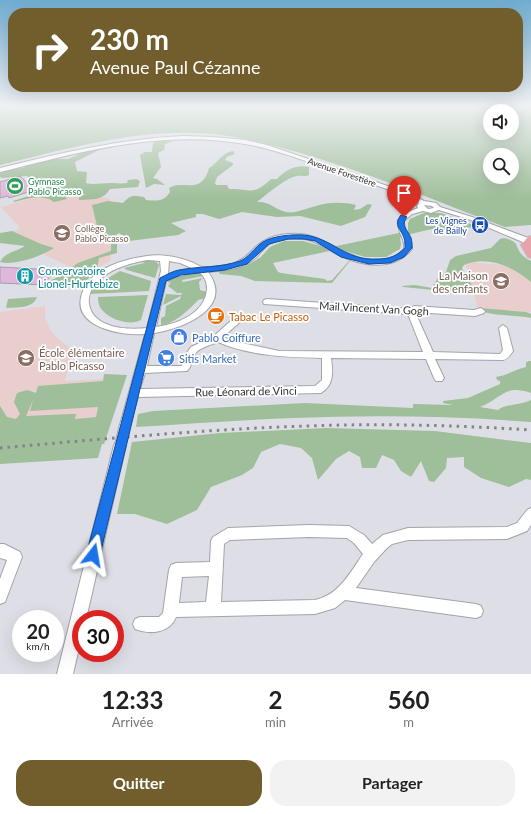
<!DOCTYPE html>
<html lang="fr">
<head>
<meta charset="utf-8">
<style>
  body { margin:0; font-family:Lato,sans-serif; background:#f2f2f2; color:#222; height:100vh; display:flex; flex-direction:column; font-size:15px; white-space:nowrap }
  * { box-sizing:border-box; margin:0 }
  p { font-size:13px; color:#767676 }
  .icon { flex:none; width:22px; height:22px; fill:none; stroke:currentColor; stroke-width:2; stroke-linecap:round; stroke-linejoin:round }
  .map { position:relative; height:674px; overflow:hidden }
  .drawer { display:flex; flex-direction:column; background:#fff; flex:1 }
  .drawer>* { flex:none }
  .guide { position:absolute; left:8px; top:8px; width:515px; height:84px; border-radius:16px; box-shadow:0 4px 16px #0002; background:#715e2c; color:#fff; overflow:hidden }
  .controls { position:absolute; left:483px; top:104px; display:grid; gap:8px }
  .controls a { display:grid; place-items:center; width:36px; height:36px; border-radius:50%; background:#fff; box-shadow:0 4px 16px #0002; font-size:20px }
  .speed { position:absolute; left:12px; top:610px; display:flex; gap:8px; font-size:20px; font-weight:700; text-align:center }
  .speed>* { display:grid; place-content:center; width:52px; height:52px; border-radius:50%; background:#fff; box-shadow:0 4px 16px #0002; line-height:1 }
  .speed small { font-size:10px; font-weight:400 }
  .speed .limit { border:6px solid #d22; background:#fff; color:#111 }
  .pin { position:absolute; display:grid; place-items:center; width:34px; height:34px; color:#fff; margin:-41px -17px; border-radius:50% 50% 50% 0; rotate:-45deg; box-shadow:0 0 4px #0007 }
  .pin .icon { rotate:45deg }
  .me { position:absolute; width:44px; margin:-22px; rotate:14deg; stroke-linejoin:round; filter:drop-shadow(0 0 3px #0008) }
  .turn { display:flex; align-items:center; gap:14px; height:84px; padding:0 16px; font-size:18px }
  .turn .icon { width:52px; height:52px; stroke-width:2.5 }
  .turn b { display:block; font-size:28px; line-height:34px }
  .eta { display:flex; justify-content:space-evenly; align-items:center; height:68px; text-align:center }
  .eta b { font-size:24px; font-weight:700; line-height:28px }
  .action { display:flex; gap:8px; margin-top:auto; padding:8px 16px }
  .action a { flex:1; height:46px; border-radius:16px; background:#715e2c; color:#fff; font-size:16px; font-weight:700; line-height:46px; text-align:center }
  .action a+a { background:#f2f2f2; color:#222 }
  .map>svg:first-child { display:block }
  .education { fill:#e9cece }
  .green { fill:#9fbe9a; fill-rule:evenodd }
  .building { fill:#e1b6dd; stroke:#a59fa4 }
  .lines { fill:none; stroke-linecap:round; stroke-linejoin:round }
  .minor-casing { stroke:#a3a3aa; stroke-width:2 }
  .major-casing { stroke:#bebebf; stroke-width:2 }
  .minor { fill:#fff; fill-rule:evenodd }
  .major { fill:#e6a3aa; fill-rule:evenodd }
  .rail { stroke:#838388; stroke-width:3; stroke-dasharray:2.5 5; stroke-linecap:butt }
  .minor-bridge-casing { stroke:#a3a3aa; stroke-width:12; stroke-linecap:butt }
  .minor-bridge { stroke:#fff; stroke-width:10 }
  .route { fill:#1a73e8; stroke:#114b97 }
  .labels { text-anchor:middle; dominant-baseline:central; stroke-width:3.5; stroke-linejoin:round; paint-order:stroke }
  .far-street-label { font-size:9px; fill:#333336; stroke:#fff }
  .far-leisure-label { font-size:9px; fill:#27864d; stroke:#fff; text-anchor:start }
  .far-transit-label { font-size:9px; fill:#164399; stroke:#fff; text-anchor:end }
  .far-education-label { font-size:9px; fill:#785e54; stroke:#fff; text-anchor:start }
  .culture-label { font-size:11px; fill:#0d838f; stroke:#fff; text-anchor:start }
  .education-label { font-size:11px; fill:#785e54; stroke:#fff; text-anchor:end }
  .street-label { font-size:11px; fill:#333336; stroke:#fff }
  .food-label { font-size:11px; fill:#c56008; stroke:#fff; text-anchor:start }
  .shop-label { font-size:11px; fill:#366cbe; stroke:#fff; text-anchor:start }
</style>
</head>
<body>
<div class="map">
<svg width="531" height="674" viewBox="0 0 531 674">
  <rect width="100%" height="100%" fill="#dedfe6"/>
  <g class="education">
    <path d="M64 189 110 199 111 260 87 275 43 254 12 232 20 228 1 207Z"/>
    <path d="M465 262 531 267V312L478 309Z"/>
    <path d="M45 306V317L51 331 59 340 73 350 65 381 103 379 96 417 0 425V312Z"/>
  </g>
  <g class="green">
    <path d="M0 105H531V225L505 227C436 201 367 172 297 152 263 143 229 133 193 133 128 131 63 150 0 165ZM490 111H512V133H490ZM490 155H512V177H490Z"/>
    <path d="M157 141H173L165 144 164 150 158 153 161 167 153 178 157 179 165 185 154 184 146 188 140 155 145 152H152L153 143Z"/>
    <path d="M116 145H120L99 150 75 162 77 171 87 172 86 183C94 185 101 183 110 183 116 183 120 184 127 183L128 180 136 179 140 181 138 187 110 189C102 201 93 199 79 200V197L86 194 77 193 80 190 74 188 72 192 65 195 67 199 54 202C42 193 27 199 14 202L13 201 44 191 27 176 2 178 0 177V172L26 167 23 165 54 159H68L89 150Z"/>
    <path d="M233 151 235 154 227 157 225 160 233 163V165L217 177 215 183 216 185H227L229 189C251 188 252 197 271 179H277C285 170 296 164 309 167V175C305 177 301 175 297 176 285 178 266 195 257 202 270 201 274 209 286 212 295 214 307 208 316 206 328 202 344 202 356 205L354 210 360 209 368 204 372 205 365 217 341 226 300 216 277 217 242 212 219 219 203 214H196V217L171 223 186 231 178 235 129 241 119 233C107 242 107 243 94 236L98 230 92 205 108 201 123 203C130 195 133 195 144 197L146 200C156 201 164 202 170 192L169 188C184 179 201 196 209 168 218 163 221 153 233 151Z"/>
    <path d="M424 213H441L476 226 464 229 456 228 440 231 432 229 402 236 400 238 401 244 400 249 386 257H365L339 249 273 263 278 272 281 273 325 279 327 281 332 280 349 261H350L332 283 255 281 241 276 220 274 217 270 246 266 261 257 270 247 284 241H303L327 248 408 231V223L410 219Z"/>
    <path d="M12 231 41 244 54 248C42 256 14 266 0 262 5 252 16 252 25 246L0 243V233Z"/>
    <path d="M500 239C505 237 512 240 516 244 519 253 523 257 531 261V282C512 266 487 255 464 265L462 268 476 292 464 293 403 287 402 286 415 285 432 288 439 276 446 272 450 260 456 256 491 248Z"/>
    <path d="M117 243V253L99 258 97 269 84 283 70 282 47 290 46 282 61 276V270L71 268 78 263 111 251V244Z"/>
    <path d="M143 260C149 260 156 260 159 265L155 278 127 270 124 268 144 263Z"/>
    <path d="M120 271 151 281 149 291 90 294 94 285 101 286 108 278Z"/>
    <path d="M199 272 203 276 182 280 183 282 203 278 199 282 200 290 207 292 205 298 198 300C190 309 173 325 161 325V318L165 316 166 306 180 299 181 296 163 305 166 294 181 295 182 293H177L168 286 171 282 168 283 169 279 178 275Z"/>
    <path d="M148 295 141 320C131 326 111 320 103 311 99 307 98 302 98 297Z"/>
    <path d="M37 297C33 309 16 307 6 308L8 299Z"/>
    <path d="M480 308 526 312 531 314V318C519 315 487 316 480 310Z"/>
    <path d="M528 361H531V393C504 384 503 398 480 407L498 410C505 404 522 405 531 400V422C452 416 373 415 294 418 241 420 188 424 136 427L138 414 153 411 305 403 413 408V404L453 405 443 403V401L468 398 500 384V381L497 380 496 377C506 376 516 369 526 367V363Z"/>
    <path d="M104 374 127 375 104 444H102L98 458 0 464V406L7 417 16 419 20 414 14 402 17 393 27 390 36 393 38 386 103 381ZM33 400 30 411 98 407 96 417 75 419 76 414H70L26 416Z"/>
    <path d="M326 428 435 431 531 443V480L526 479 509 487 481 478 464 467V457L447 458 446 468 434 482 429 481 421 461 411 477 401 471 394 460 382 455 376 468H362L360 457 349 451 336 459 318 480 312 458 301 448 280 444 261 452 253 468 242 475 211 487 197 510 167 524 135 514H117L132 442 220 433Z"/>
  </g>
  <g class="building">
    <path d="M20 176 35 190 9 198 8 196 0 198V182Z"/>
    <path d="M0 267 54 270 44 285 0 283Z"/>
  </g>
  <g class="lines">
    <defs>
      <g id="minor">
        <path d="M183 136 214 137 245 140 267 145 411 194 424 201 436 203 440 207 472 217 531 239V242L525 243 468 219 439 210 431 213 423 211 412 214 404 221C403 231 413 238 412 249 394 272 361 266 339 255 329 250 319 243 309 240 302 238 294 238 287 239 261 241 264 255 247 264 236 269 221 271 208 272 235 308 182 329 154 333L147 366H182L186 354 191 347 214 336 234 318H240L241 320 240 322 223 337 233 341 279 351 423 352 408 314 264 304 263 302 264 300 267 299 409 309 414 306 474 310 481 308 485 311 484 313 475 316 415 312 433 352 500 354 503 350 499 328 503 325 507 328 513 351C510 355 508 359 503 360L435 359 444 378 442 381H436L434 378 426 359 331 358C333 372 334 385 321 393L138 397 129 428 125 429 121 428 120 425 145 334C122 336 68 327 83 291 92 268 125 259 147 256 161 254 178 257 191 262 195 263 198 266 202 267 208 269 226 265 232 264 244 260 249 253 258 245 271 234 292 232 307 235 337 242 375 281 404 249 406 238 396 231 398 220L408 212 418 208 417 206 419 203 407 196C377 186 348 175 318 165 294 157 270 148 245 144 162 129 80 152 0 172V168C61 153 120 139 183 136ZM424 205 432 206 434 208 428 209ZM148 260 160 261 161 271 147 328C128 330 93 329 89 304 88 297 91 289 95 284 108 269 130 263 148 260ZM169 261 180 263 194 269 168 275ZM193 273H200C205 277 207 283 207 289 205 314 177 324 156 327L166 281 176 277ZM218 342C250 356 286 357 322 358V380L315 386 140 389 145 373 187 371C192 366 192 360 195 354 200 347 211 345 218 342Z"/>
        <path d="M120 440 124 442 126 445 86 619H81V639L73 674H57L114 445 116 442Z"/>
        <path d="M531 508V525L527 531 507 539 408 540 392 544 387 548 374 562 356 588 476 604 481 606 483 611 481 616 476 618 345 600 335 608 315 614 176 617C170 633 150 635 135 629L133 624 135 619 140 617H159L163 613 169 570 171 565 176 563 210 562 211 541 213 537 228 528 309 525 349 526 364 535 372 544 383 535 408 528 507 527 517 523 527 510ZM309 537 347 538 354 543 363 554C350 573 339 595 315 600L221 602 224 544 230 540ZM209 576 206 602 179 603 182 577Z"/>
        <path d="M0 544H4L20 552 22 557 5 602 0 604V579L7 560 0 558Z"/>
      </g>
      <path id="major" d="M531 236V258L528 257 521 245 528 237Z"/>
    </defs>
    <use href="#minor" class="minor-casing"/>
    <use href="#major" class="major-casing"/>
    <use href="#minor" class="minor"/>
    <use href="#major" class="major"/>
    <path class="rail" d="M0 448C114 438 229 427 344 425 406 424 469 426 531 430"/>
    <defs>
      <path id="minor-bridge" d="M120 445 125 425"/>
    </defs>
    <use href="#minor-bridge" class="minor-bridge-casing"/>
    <use href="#minor-bridge" class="minor-bridge"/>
  </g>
  <linearGradient id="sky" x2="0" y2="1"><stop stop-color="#70acd0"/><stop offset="0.53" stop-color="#f0f1f4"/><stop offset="1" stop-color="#f0f1f4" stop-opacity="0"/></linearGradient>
  <rect width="531" height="200" fill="url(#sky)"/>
  <path class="route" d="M401 215 407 217C400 226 408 230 411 238 412 241 412 245 412 248L404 257 390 263 369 264 341 257 315 241 304 239H288L269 244 247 264 225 270 181 275 166 281 100 555 98 560 93 562 88 560 86 555 160 278C166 275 173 271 179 270 199 266 220 268 240 261 248 258 255 247 263 242 272 236 293 234 304 235 333 238 344 261 378 259 389 259 397 256 405 248 405 245 405 241 404 238 401 229 393 225 401 215Z"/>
  <defs>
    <symbol id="stadium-disc" viewBox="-11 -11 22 22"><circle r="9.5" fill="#2e9e5b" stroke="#fff"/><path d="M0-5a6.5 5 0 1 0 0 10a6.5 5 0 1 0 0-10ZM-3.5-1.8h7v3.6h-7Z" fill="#fff"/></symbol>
    <symbol id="bus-disc" viewBox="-11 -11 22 22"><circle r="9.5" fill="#1a4fb4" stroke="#fff"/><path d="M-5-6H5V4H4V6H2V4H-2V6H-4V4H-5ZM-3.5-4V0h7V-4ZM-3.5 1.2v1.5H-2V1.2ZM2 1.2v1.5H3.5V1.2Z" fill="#fff"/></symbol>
    <symbol id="school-disc" viewBox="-11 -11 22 22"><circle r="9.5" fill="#8d6e63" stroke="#fff"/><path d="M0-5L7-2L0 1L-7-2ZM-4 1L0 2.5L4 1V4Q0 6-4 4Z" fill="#fff"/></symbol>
    <symbol id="building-disc" viewBox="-11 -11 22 22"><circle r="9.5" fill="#0f9aa8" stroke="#fff"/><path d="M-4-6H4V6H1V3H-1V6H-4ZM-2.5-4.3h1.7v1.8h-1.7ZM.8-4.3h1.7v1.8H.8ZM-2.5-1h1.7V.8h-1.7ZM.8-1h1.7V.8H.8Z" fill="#fff"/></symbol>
    <symbol id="cafe-disc" viewBox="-11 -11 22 22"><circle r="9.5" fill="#e8710a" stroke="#fff"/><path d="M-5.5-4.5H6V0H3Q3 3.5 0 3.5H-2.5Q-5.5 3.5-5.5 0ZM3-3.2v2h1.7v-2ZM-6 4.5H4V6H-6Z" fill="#fff"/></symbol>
    <symbol id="shop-disc" viewBox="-11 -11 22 22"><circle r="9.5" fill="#3f7fe0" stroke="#fff"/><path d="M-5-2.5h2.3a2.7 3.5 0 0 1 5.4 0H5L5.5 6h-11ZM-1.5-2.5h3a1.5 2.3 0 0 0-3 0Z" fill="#fff"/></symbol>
    <symbol id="supermarket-disc" viewBox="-11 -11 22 22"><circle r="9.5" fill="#3f7fe0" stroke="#fff"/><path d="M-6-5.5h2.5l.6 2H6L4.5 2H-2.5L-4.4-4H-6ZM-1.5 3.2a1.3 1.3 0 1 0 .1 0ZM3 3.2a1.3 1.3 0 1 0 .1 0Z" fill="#fff"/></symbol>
  </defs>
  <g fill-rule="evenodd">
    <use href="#stadium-disc" x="5" y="176" width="20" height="20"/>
    <use href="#bus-disc" x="470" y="215" width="20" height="20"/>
    <use href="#school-disc" x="52" y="223" width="20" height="20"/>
    <use href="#building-disc" x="15" y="266" width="20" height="20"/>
    <use href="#school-disc" x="491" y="271" width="20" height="20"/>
    <use href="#cafe-disc" x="206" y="306" width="20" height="20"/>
    <use href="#shop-disc" x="169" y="327" width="20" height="20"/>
    <use href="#school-disc" x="16" y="348" width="20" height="20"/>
    <use href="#supermarket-disc" x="156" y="348" width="20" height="20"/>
  </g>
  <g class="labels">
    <g class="far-street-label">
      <text transform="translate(342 172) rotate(19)">Avenue Forestière</text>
    </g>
    <g class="far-leisure-label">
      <text x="28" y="181">Gymnase<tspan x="28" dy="10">Pablo Picasso</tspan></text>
    </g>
    <g class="far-transit-label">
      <text x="467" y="220">Les Vignes<tspan x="467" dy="10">de Bailly</tspan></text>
    </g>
    <g class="far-education-label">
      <text x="75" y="228">Collège<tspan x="75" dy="10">Pablo Picasso</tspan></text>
    </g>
    <g class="culture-label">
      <text x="38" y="270">Conservatoire<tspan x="38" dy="13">Lionel-Hurtebize</tspan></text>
    </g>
    <g class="education-label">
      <text x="488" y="275">La Maison<tspan x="488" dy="13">des enfants</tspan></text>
      <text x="39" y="352" text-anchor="start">École élémentaire<tspan x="39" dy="13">Pablo Picasso</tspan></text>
    </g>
    <g class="street-label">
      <text transform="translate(374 308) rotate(3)">Mail Vincent Van Gogh</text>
      <text transform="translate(246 391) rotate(-1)">Rue Léonard de Vinci</text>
    </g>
    <g class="food-label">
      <text x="229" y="316">Tabac Le Picasso</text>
    </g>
    <g class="shop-label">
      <text x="192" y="337">Pablo Coiffure</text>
      <text x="179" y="358">Sitis Market</text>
    </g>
  </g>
</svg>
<div class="controls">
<a><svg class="icon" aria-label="sound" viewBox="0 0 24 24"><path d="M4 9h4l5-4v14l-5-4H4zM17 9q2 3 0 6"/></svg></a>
<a><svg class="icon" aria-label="search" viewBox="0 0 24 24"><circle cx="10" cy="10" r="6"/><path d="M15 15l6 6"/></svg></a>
</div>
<div class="speed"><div>20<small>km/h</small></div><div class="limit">30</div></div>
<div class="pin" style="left:404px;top:217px;background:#d93025"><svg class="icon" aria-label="arrive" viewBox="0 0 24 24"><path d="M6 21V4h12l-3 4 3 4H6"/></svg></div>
<svg class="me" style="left:93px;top:555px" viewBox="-20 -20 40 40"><path d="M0-17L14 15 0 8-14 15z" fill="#1a73e8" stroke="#fff" stroke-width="4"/></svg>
<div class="guide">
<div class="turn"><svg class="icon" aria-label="right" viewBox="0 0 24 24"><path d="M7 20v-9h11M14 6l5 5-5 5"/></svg><div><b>230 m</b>Avenue Paul Cézanne</div></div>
</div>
</div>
<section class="drawer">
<div class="eta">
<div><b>12:33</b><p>Arrivée</p></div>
<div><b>2</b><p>min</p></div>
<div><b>560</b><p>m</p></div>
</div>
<div class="action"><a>Quitter</a><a>Partager</a></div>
</section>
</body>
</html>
